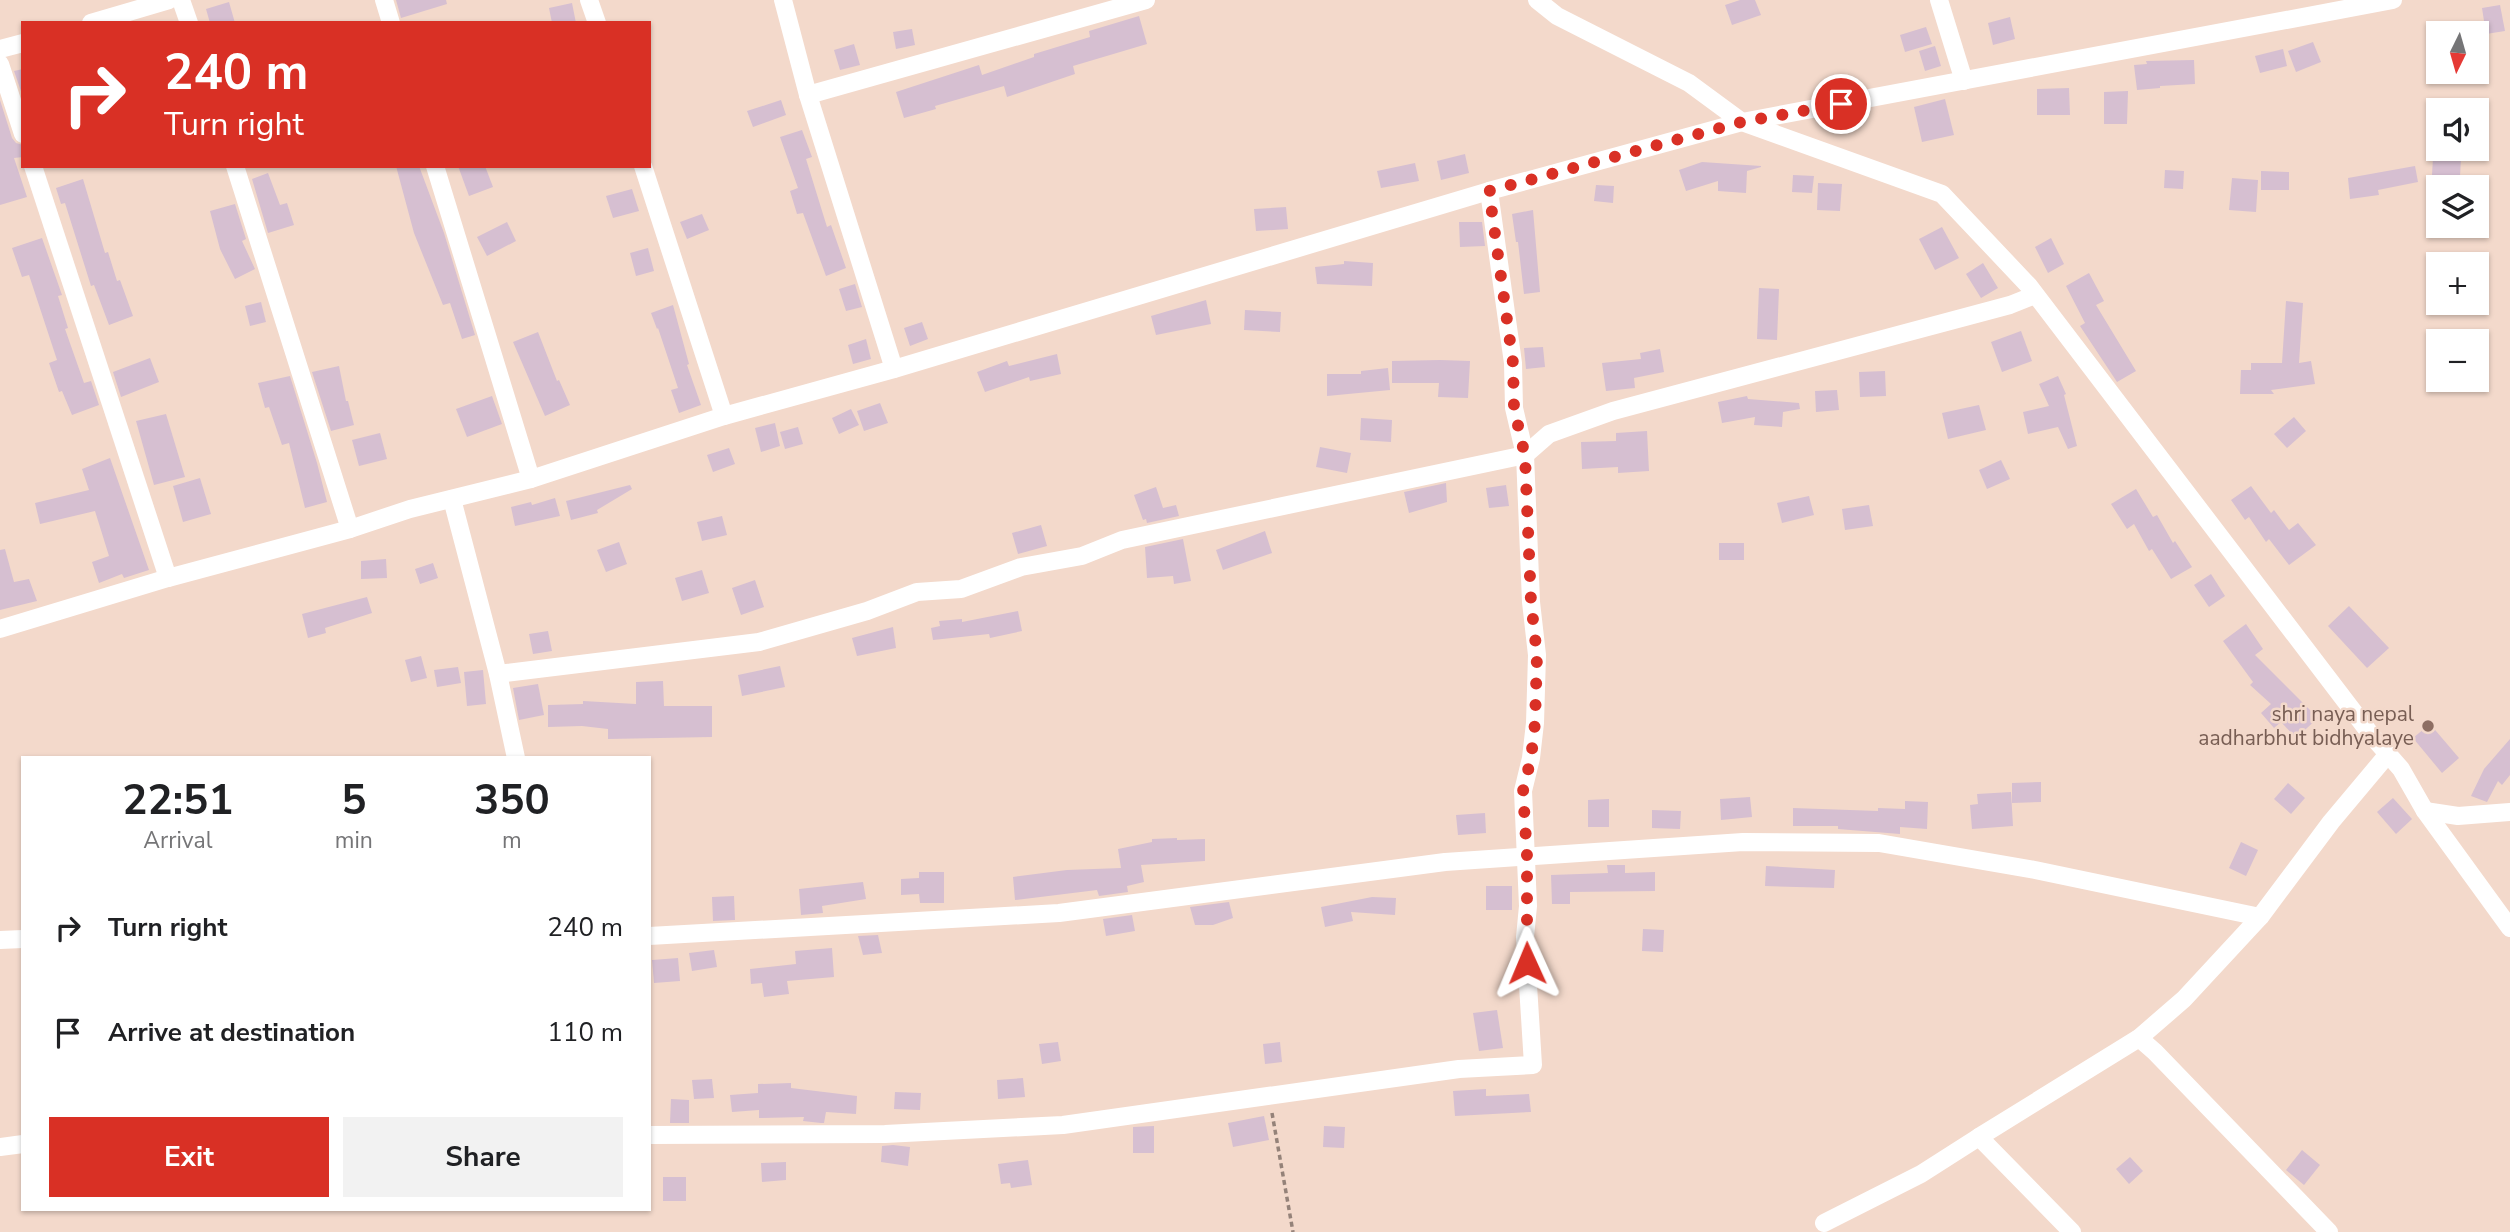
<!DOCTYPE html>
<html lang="en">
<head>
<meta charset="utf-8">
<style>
  body { margin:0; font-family:"Nunito Sans",sans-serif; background:#f2f2f2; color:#202124; height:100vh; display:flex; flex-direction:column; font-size:26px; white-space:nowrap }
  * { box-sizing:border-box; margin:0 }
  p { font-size:23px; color:#757577 }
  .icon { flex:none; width:38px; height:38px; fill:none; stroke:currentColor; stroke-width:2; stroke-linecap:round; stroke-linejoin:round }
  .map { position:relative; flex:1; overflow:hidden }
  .side { position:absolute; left:21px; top:756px; width:630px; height:455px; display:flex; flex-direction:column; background:#fff; border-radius:0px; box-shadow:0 2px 5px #0004 }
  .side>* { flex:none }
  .hud { position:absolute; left:21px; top:21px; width:630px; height:147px; border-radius:0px; box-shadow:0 2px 5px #0004; background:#d93025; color:#fff; overflow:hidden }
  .needle { width:46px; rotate:185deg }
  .fabs { position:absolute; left:2426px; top:21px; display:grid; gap:14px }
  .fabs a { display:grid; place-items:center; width:63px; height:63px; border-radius:0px; background:#fff; box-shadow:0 2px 5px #0004; font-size:35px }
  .pin { position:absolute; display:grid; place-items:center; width:60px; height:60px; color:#fff; margin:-30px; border:4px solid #fff; border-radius:50%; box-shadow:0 2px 7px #0007 }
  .me { position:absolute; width:77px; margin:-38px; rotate:359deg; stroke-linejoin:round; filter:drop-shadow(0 0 5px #0008) }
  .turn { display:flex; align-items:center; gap:24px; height:147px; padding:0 28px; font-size:32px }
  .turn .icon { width:91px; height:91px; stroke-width:2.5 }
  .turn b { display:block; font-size:49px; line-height:60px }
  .eta { display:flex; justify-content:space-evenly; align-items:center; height:119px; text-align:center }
  .eta b { font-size:42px; font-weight:700; line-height:49px }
  .primary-button { display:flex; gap:14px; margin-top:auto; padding:14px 28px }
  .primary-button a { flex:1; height:80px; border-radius:0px; background:#d93025; color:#fff; font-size:28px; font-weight:700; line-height:80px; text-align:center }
  .primary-button a+a { background:#f2f2f2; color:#202124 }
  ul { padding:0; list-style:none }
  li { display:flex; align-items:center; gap:21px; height:105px; padding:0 28px }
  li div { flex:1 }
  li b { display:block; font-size:26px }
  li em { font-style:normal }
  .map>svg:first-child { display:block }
  .building { fill:#d6bfd1 }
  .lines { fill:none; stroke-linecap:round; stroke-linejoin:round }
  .path { stroke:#948279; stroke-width:3.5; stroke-dasharray:5 3.5; stroke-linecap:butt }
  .minor { stroke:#fff; stroke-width:18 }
  .route { stroke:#d93025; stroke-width:12; stroke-dasharray:0 21.6 }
  .education-dot { fill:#8d6e63; stroke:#f3d9cb; stroke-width:2.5 }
  .labels { text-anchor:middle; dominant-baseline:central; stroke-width:5; stroke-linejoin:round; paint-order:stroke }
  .education-label { font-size:21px; fill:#785e54; stroke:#f3d9cb; text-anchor:end }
</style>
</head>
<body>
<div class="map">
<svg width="2510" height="1232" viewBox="0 0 2510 1232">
  <rect width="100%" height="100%" fill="#f3d9cb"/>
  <g class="building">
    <path d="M396 0H446L447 4 401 18Z"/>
    <path d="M1740 0H1755L1761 15 1732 25 1725 5Z"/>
    <path d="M229 2 235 23H210L206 9Z"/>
    <path d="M572 3 576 23H552L549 8Z"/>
    <path d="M2500 5 2505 31 2486 34 2482 8Z"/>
    <path d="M1139 16 1147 44 1073 66 1075 74 1007 97 1004 86 935 106 936 109 904 118 896 92 979 65 982 75 1034 57V54L1090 37 1089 31Z"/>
    <path d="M2010 17 2015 39 1993 45 1988 23Z"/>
    <path d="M1926 27 1932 44 1905 52 1900 35Z"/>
    <path d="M912 29 915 45 896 49 893 32Z"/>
    <path d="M2313 42 2321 62 2296 72 2288 51Z"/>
    <path d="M854 44 860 65 840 70 834 50Z"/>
    <path d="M1935 46 1941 66 1925 71 1919 51Z"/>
    <path d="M2283 49 2287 66 2260 73 2255 56Z"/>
    <path d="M2194 60 2195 84 2160 86V88L2137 90 2134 65 2147 64 2146 61Z"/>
    <path d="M23 69V97L14 71Z"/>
    <path d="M2069 88 2070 115H2037V89Z"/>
    <path d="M2128 91 2127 124H2104V92Z"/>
    <path d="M1945 99 1954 135 1922 142 1914 107Z"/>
    <path d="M0 100 12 138 16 143 23 145V157L14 158 27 197 0 205Z"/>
    <path d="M781 100 786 115 753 127 747 111Z"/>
    <path d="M802 130 812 157 806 159 827 227 831 225 846 268 826 276 803 213 797 214 790 191 798 188 780 137Z"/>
    <path d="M1465 154 1469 173 1441 180 1437 161Z"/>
    <path d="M2433 157 2461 159 2460 176 2432 175Z"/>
    <path d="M1702 162 1761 166V167L1747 171 1746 193 1718 191V181L1686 191 1679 170Z"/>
    <path d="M1415 163 1419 181 1381 188 1377 171Z"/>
    <path d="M396 166H419L444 233 475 335 462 339 450 303 443 305 414 233Z"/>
    <path d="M458 166H485L493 187 469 196Z"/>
    <path d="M2415 166 2418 182 2378 190 2379 195 2350 199 2348 178Z"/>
    <path d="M2165 170 2184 171 2183 189 2164 188Z"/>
    <path d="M2261 171 2289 172V190H2261Z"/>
    <path d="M268 173 280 205 287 203 294 225 268 233 252 179Z"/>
    <path d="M1793 175 1814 176 1812 193 1792 192Z"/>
    <path d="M2232 178 2258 180 2256 212 2229 210Z"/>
    <path d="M83 179 105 253 108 252 117 281 120 280 133 316 109 325 94 285 91 286 65 203 61 204 56 188Z"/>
    <path d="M1818 183 1842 184 1840 211 1817 210Z"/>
    <path d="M1596 185 1614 186 1613 203 1594 201Z"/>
    <path d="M632 189 639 211 613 218 606 196Z"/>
    <path d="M235 204 246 239 242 241 255 269 235 279 220 249 210 211Z"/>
    <path d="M1286 207 1288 229 1256 231 1254 209Z"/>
    <path d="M1533 210 1540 292 1524 294 1518 242H1516L1512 214Z"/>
    <path d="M702 214 709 230 687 239 680 222Z"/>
    <path d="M507 222 516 241 487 256 477 237Z"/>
    <path d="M1459 222H1482L1485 246 1460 247Z"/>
    <path d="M1942 227 1959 258 1935 270 1919 239Z"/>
    <path d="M42 238 62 295 58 296 68 328 65 329 84 383 91 381 99 405 72 415 62 391 59 392 49 363 57 360 29 275 22 277 12 248Z"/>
    <path d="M2051 238 2064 264 2048 273 2035 247Z"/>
    <path d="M648 248 654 271 636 276 630 253Z"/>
    <path d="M1344 261 1373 263 1372 286 1317 284 1315 267 1344 264Z"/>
    <path d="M1983 263 1998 288 1981 298 1966 274Z"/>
    <path d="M2089 273 2104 301 2096 305 2136 371 2117 382 2080 326 2085 323 2066 286Z"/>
    <path d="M855 284 862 307 846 311 839 289Z"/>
    <path d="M1759 288 1779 289 1777 340 1757 339Z"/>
    <path d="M1206 300 1211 324 1156 335 1151 316Z"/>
    <path d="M2286 301 2303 303 2299 363 2311 361 2315 384 2271 390 2274 394H2240L2241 370H2251V363H2282Z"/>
    <path d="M261 302 266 322 250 326 245 306Z"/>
    <path d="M673 305 689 364 687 365 701 405 679 413 671 390 678 388 658 328 657 329 651 313Z"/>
    <path d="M1245 310 1281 312 1280 332 1244 330Z"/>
    <path d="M922 322 928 339 910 346 904 328Z"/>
    <path d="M2021 331 2032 361 2002 372 1991 342Z"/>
    <path d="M538 332 557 381 559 380 570 405 545 416 513 342Z"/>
    <path d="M866 339 871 359 853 364 848 345Z"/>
    <path d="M1543 347 1545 367 1526 369 1524 348Z"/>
    <path d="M1660 349 1664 372 1634 378 1635 388 1606 391 1602 363 1641 359 1640 353Z"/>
    <path d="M1057 354 1061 374 1030 381 1029 377 985 392 977 372 1007 361 1009 366Z"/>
    <path d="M150 358 159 382 121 397 113 372Z"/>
    <path d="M1440 360 1470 361 1468 398 1438 397 1439 383H1392V361Z"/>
    <path d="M339 366 346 401H348L354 425 331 431 312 372Z"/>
    <path d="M1388 368 1390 390 1327 396V374H1361V371Z"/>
    <path d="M1885 371 1886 396 1860 397 1859 372Z"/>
    <path d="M290 376 317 463 327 502 305 508 289 443 282 445 269 407 265 408 258 383Z"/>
    <path d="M2058 376 2066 394 2064 395 2077 446 2068 449 2058 427 2028 434 2023 412 2049 406 2039 384Z"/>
    <path d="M1837 390 1839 410 1816 412 1815 391Z"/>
    <path d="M492 396 502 424 467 437 456 409Z"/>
    <path d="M1747 396 1748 399 1799 403 1800 409 1783 412 1782 427 1754 425 1755 417 1722 423 1718 402Z"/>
    <path d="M880 403 888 423 864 431 857 411Z"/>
    <path d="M1979 405 1986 430 1948 439 1942 413Z"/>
    <path d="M851 409 859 425 839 434 832 418Z"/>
    <path d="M166 414 185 477 154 485 136 421Z"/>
    <path d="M2294 417 2306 431 2287 448 2274 434Z"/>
    <path d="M1361 418 1392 420 1391 442 1360 440Z"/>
    <path d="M775 423 780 446 761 452 755 428Z"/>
    <path d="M798 427 803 444 785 449 780 432Z"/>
    <path d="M1647 431 1649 471 1618 473V467L1582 469 1581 442 1616 441V433Z"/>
    <path d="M380 433 387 459 359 466 352 440Z"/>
    <path d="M1320 447 1351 453 1347 473 1316 467Z"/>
    <path d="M729 448 735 464 713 472 707 455Z"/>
    <path d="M110 458 149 570 124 578 122 574 99 583 92 562 109 556 95 511 40 524 35 503 89 490 82 469Z"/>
    <path d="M2001 460 2010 479 1987 489 1979 470Z"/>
    <path d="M200 478 211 514 183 522 173 486Z"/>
    <path d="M1446 483 1447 502 1409 513 1404 492Z"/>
    <path d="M630 485 632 489 597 510 598 513 571 520 566 501Z"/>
    <path d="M1506 485 1509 506 1489 508 1486 488Z"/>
    <path d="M2251 486 2271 513 2274 510 2289 530 2298 523 2316 545 2289 565 2269 539 2266 542 2249 517 2245 520 2231 500Z"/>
    <path d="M1156 487 1163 508 1176 505 1179 516 1147 523 1146 519 1143 520 1134 495Z"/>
    <path d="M2136 489 2153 517 2157 515 2173 543 2175 541 2192 567 2171 579 2152 549 2149 551 2134 524 2127 529 2111 504Z"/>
    <path d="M1809 496 1814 515 1782 523 1777 503Z"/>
    <path d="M555 498 560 516 515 526 511 507 531 502 532 505Z"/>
    <path d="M1869 505 1873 526 1845 530 1842 509Z"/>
    <path d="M722 516 727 535 702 541 697 522Z"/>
    <path d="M1041 525 1047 546 1018 554 1012 533Z"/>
    <path d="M1265 531 1272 553 1223 570 1216 550Z"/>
    <path d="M1183 539 1191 581 1174 584 1173 576 1147 578 1145 547Z"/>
    <path d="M619 542 627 564 606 572 597 550Z"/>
    <rect x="1719" y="543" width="25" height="17"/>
    <path d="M5 549 14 582 29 579 37 601 0 610V550Z"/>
    <path d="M386 559 387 578 361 579V561Z"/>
    <path d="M433 563 438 578 420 584 415 569Z"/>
    <path d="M702 570 709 593 682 601 675 578Z"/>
    <path d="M2211 574 2225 596 2209 607 2194 585Z"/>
    <path d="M755 580 764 607 741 615 732 588Z"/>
    <path d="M367 597 372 613 325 628 326 633 308 638 302 614Z"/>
    <path d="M2349 606 2389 648 2367 668 2328 626Z"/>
    <path d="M1018 611 1022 631 990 638 989 634 933 640 931 628 940 626 939 621 962 619V622Z"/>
    <path d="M2246 624 2263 649 2255 655 2318 718 2296 738 2281 722 2274 728 2261 713 2271 704 2250 685 2253 682 2223 641Z"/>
    <path d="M893 627 896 648 857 656 852 638Z"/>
    <path d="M548 631 552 651 533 654 529 634Z"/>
    <path d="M421 656 427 678 411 682 405 660Z"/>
    <path d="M780 666 785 687 742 696 738 675Z"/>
    <path d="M458 667 461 683 437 687 434 670Z"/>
    <path d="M483 670 486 704 467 706 464 672Z"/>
    <path d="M663 681 664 706H712V737L608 739V729L582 726 548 727V705L583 704V701L636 704V682Z"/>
    <path d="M538 684 544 715 519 720 513 688Z"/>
    <path d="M2430 724 2459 758 2442 773 2413 738Z"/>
    <path d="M2510 739V775L2502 785 2498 781 2487 802 2471 796 2484 769Z"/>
    <path d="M2041 782V802L2012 803V783Z"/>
    <path d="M2288 783 2305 798 2291 814 2274 799Z"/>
    <path d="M2011 792 2013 826 1972 829 1970 805 1978 804 1977 794Z"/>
    <path d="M1750 797 1752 817 1721 820 1720 799Z"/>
    <path d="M2393 798 2412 819 2396 834 2377 812Z"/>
    <path d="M1609 799V827H1588V800Z"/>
    <path d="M1905 801 1928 802 1927 829 1900 827V834L1838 829V826H1793V808L1878 811V808L1905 809Z"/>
    <path d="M1652 810 1681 811 1680 829 1652 828Z"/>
    <path d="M1485 813 1486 833 1458 835 1456 815Z"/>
    <path d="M1177 838V840L1205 839V861L1141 865 1144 882 1127 886 1128 892 1099 896 1097 890 1015 900 1013 877 1067 870 1121 868 1118 849 1152 842V839Z"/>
    <path d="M2241 842 2258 850 2246 876 2229 868Z"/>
    <path d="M1607 865H1625V873L1655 872V891L1570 892V904H1552L1551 875 1608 873Z"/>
    <path d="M1766 866 1835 870 1834 888 1765 886Z"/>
    <path d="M919 872H944V903H920L919 894 901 895V879L919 878Z"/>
    <path d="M863 882 866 899 822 906 823 913 801 915 799 889Z"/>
    <rect x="1486" y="886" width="26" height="24"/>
    <path d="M734 896 735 920 713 921 712 897Z"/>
    <path d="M1372 897 1396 898 1395 915 1351 912 1353 921 1325 927 1321 907Z"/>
    <path d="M1229 902 1233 918 1213 925H1195L1190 907Z"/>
    <path d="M1132 915 1135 931 1106 936 1103 919Z"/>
    <path d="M1643 929 1664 930 1663 952 1642 951Z"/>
    <path d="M878 935 882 953 863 955 858 936Z"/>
    <path d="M832 948 834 977 787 981 789 994 764 997 762 983 751 984 750 969 796 964 795 951Z"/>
    <path d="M714 950 717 967 692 971 689 953Z"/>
    <path d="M678 958 680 981 654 983 652 960Z"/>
    <path d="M1497 1010 1503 1048 1479 1051 1473 1013Z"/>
    <path d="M1058 1042 1061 1061 1042 1064 1039 1044Z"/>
    <path d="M1280 1042 1282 1062 1265 1064 1263 1044Z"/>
    <path d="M1023 1078 1025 1097 998 1099 997 1080Z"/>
    <path d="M712 1079 714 1098 694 1099 692 1080Z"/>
    <path d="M791 1083V1088L857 1096 856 1114 826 1112 824 1123H821L803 1121 804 1117 759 1118V1110L732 1112 730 1095 758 1093V1084Z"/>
    <path d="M1486 1089V1096L1529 1094 1531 1112 1455 1116 1453 1091Z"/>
    <path d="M895 1092 921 1093 920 1110 894 1109Z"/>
    <path d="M671 1099 689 1100V1123H670Z"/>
    <path d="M1264 1116 1269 1140 1233 1147 1228 1123Z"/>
    <path d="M1154 1126V1153H1133V1127Z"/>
    <path d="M1324 1126 1345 1127 1344 1148 1323 1147Z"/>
    <path d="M893 1145 910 1147 908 1166 881 1162 882 1146Z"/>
    <path d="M2302 1150 2320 1165 2304 1185 2286 1170Z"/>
    <path d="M2130 1157 2143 1171 2129 1184 2116 1169Z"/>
    <path d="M1028 1160 1032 1185 1011 1188 1010 1183 1001 1184 998 1164Z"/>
    <path d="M786 1162V1180L762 1182 761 1163Z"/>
    <rect x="663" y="1177" width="23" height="24"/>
  </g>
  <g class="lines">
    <path class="path" d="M1272 1113 1293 1232"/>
    <g class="minor">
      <path d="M181 0 189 23"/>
      <path d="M384 0 391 23"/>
      <path d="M589 0 597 23"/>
      <path d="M783 0 808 95 894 369"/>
      <path d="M1537 0 1557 16 1689 83 1742 122 1942 194 2029 286 2372 736 2401 769 2425 811 2510 928"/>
      <path d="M1939 0 1964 81"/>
      <path d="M91 23 169 0"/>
      <path d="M0 49 23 43"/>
      <path d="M0 64 23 134"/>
      <path d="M808 95 1146 0"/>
      <path d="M33 166 168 578"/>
      <path d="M235 166 350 529"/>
      <path d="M435 166 531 479"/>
      <path d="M643 166 724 416"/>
      <path d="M452 499 498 674 516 758"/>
      <path d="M0 629 168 578 350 529 410 509 531 479 724 416 894 369 1489 191 1742 122 2393 0"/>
      <path d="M498 674 759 642 867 611 917 592 961 589 1021 567 1082 556 1122 540 1525 455 1549 434 1613 411 2010 305 2035 295"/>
      <path d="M2425 811 2458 816 2510 812"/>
      <path d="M649 936 1059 913 1445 862 1743 842 1879 843 2035 870 2260 917"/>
      <path d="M0 940 23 939"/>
      <path d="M2139 1038 2155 1052 2329 1232"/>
      <path d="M649 1135 885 1134 1063 1125 1459 1069 1533 1065 1525 937 1528 906 1523 791 1531 758 1535 723 1537 655 1531 602 1525 455 1514 408 1513 363 1489 191"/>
      <path d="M1979 1137 2139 1038 2184 999 2260 917 2331 822 2388 754"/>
      <path d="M0 1147 23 1144"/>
      <path d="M1824 1223 1921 1174 1979 1137 2072 1232"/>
    </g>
  </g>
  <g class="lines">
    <path class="route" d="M1527 963V856L1523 791 1531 758 1535 723 1537 655 1531 602 1525 456 1514 408 1513 363 1489 191 1742 122 1841 104"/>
  </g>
  <circle class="education-dot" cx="2428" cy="726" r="7"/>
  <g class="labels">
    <g class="education-label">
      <text x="2414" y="714">shri naya nepal<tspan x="2414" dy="24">aadharbhut bidhyalaye</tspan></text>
    </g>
  </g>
</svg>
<div class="fabs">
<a><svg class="needle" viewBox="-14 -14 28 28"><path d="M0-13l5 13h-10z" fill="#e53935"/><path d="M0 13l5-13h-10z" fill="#757577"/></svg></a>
<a><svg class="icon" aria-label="sound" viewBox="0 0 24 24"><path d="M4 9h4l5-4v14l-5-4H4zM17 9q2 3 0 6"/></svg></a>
<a><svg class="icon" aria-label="layers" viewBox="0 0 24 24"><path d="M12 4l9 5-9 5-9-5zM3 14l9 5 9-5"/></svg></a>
<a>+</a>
<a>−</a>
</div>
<div class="pin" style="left:1841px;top:104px;background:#d93025"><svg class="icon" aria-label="arrive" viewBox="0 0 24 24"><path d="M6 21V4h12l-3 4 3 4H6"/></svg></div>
<svg class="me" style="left:1527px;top:963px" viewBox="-20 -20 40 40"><path d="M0-17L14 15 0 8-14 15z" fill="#d93025" stroke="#fff" stroke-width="4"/></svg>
<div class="hud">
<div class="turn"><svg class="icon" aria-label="right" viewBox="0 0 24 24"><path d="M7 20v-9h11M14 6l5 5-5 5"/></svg><div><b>240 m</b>Turn right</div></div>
</div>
<section class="side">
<div class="eta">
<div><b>22:51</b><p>Arrival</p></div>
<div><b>5</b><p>min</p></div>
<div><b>350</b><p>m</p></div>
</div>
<ul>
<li><svg class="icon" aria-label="right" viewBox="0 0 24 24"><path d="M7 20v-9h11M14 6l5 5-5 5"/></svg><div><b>Turn right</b></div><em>240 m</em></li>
<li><svg class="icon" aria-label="arrive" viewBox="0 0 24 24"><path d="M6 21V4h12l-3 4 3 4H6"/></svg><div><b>Arrive at destination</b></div><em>110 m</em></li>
</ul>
<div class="primary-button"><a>Exit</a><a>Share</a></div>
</section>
</div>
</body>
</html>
